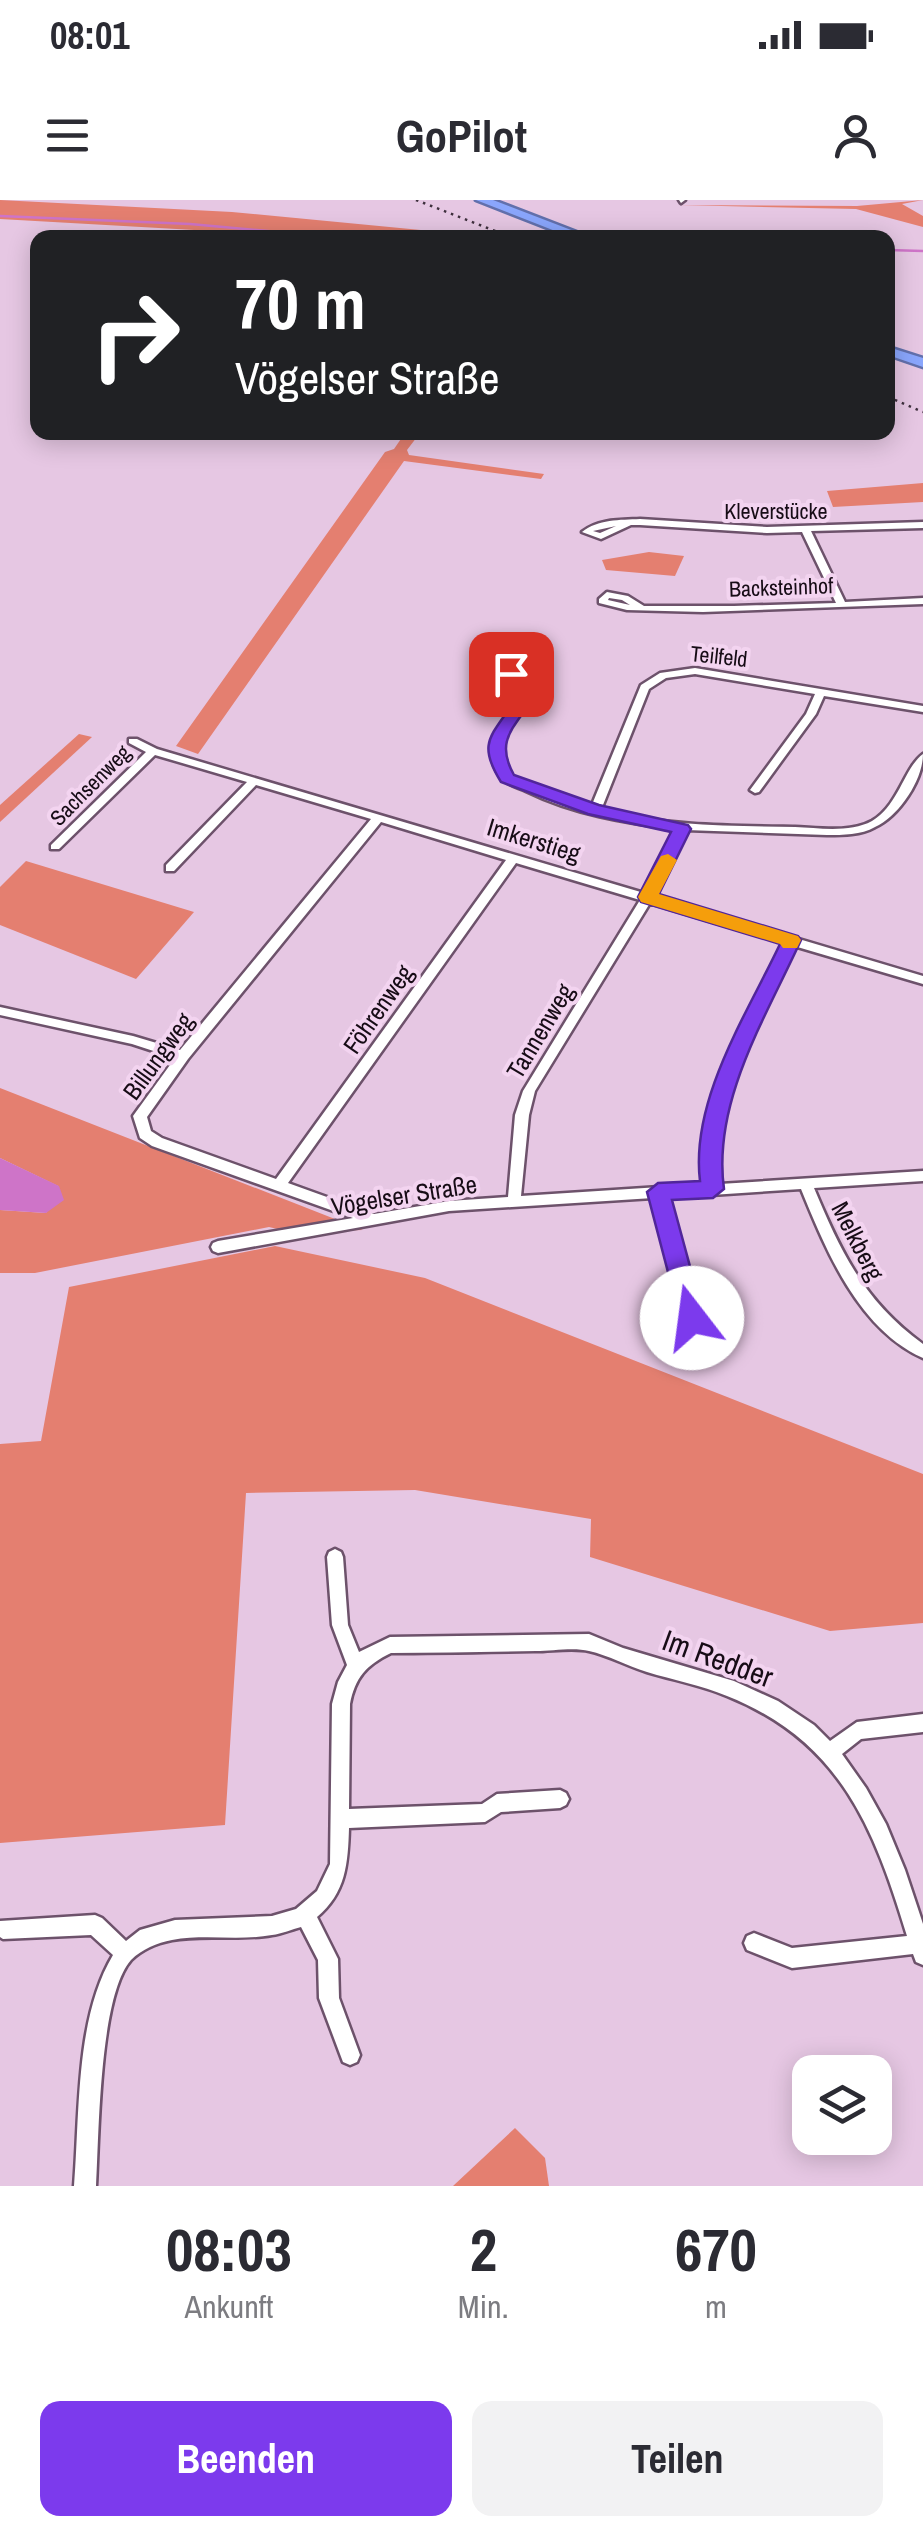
<!DOCTYPE html>
<html lang="de">
<head>
<meta charset="utf-8">
<style>
  body { margin:0; font-family:"Archivo Narrow",sans-serif; background:#f2f2f3; color:#2b2b33; height:100vh; display:flex; flex-direction:column; font-size:38px; white-space:nowrap }
  * { box-sizing:border-box; margin:0 }
  p { font-size:32px; color:#7c7c81 }
  .icon { flex:none; width:55px; height:55px; fill:none; stroke:currentColor; stroke-width:2; stroke-linecap:round; stroke-linejoin:round }
  .map { position:relative; height:1986px; overflow:hidden }
  .side { display:flex; flex-direction:column; background:#fff; flex:1 }
  .side>* { flex:none }
  .guide { position:absolute; left:30px; top:30px; width:865px; height:210px; border-radius:20px; box-shadow:0 5px 25px #0003; background:#202124; color:#fff; overflow:hidden }
  .buttons { position:absolute; left:792px; top:1855px; display:grid; gap:20px }
  .buttons a { display:grid; place-items:center; width:100px; height:100px; border-radius:20px; background:#fff; box-shadow:0 5px 25px #0003; font-size:50px }
  .pin { position:absolute; display:grid; place-items:center; width:85px; height:85px; color:#fff; margin:-42px; border-radius:20px; box-shadow:0 5px 15px #0006 }
  .me { position:absolute; width:110px; margin:-55px; rotate:345deg; stroke-linejoin:round; filter:drop-shadow(0 0 8px #0008) }
  .turn { display:flex; align-items:center; gap:35px; height:210px; padding:0 40px; font-size:45px }
  .turn .icon { width:130px; height:130px; stroke-width:2.5 }
  .turn b { display:block; font-size:70px; line-height:85px }
  .eta { display:flex; justify-content:space-evenly; align-items:center; height:170px; text-align:center }
  .eta b { font-size:60px; font-weight:800; line-height:70px }
  .button { display:flex; gap:20px; margin-top:auto; padding:20px 40px }
  .button a { flex:1; height:115px; border-radius:20px; background:#7c3aed; color:#fff; font-size:40px; font-weight:800; line-height:115px; text-align:center }
  .button a+a { background:#f2f2f3; color:#2b2b33 }
  .status { display:flex; justify-content:space-between; align-items:center; height:70px; padding:0 50px; background:#fff; direction:ltr }
  .status svg { height:28px; fill:currentColor }
  header { display:flex; justify-content:space-between; align-items:center; height:130px; padding:0 40px; background:#fff; font-size:45px; font-weight:800 }
  .map>svg:first-child { display:block }
  .green { fill:#e47f70 }
  .water { fill:#ce74c8 }
  .lines { fill:none; stroke-linecap:round; stroke-linejoin:round }
  .stream { stroke:#ce74c8; stroke-width:2.5 }
  .street-casing { stroke:#6d526b; stroke-width:5 }
  .highway-casing { stroke:#6270ac; stroke-width:5 }
  .street { fill:#fff; fill-rule:evenodd }
  .highway { fill:#8aa6fc; fill-rule:evenodd }
  .rail { stroke:#3f303e; stroke-width:2.5; stroke-dasharray:2.5 5; stroke-linecap:butt }
  .route { fill:#7c3aed; stroke:#51269a; stroke-width:2.5 }
  .slow { fill:#f59e0b }
  .labels { text-anchor:middle; dominant-baseline:central; stroke-width:8; stroke-linejoin:round; paint-order:stroke }
  .far-street-label { font-size:22px; fill:#170c16; stroke:#f3d4f0 }
  .street-label { font-size:25px; fill:#170c16; stroke:#f3d4f0 }
  .near-street-label { font-size:30px; fill:#170c16; stroke:#f3d4f0 }
</style>
</head>
<body>
<div class="status"><b>08:01</b><svg viewBox="0 0 49 12"><path d="M0 12V9h3v3zM5 12V6h3v6zM10 12V3h3v9zM15 12V0h3v12zM26 1h20v11H26zM47 4h2v5h-2z"/></svg></div>
<header><svg class="icon" aria-label="menu" viewBox="0 0 24 24"><path d="M4 6h16M4 12h16M4 18h16"/></svg>GoPilot<svg class="icon" aria-label="person" viewBox="0 0 24 24"><circle cx="12" cy="8" r="4"/><path d="M4 21q1-7 8-7t8 7"/></svg></header>
<div class="map">
<svg width="923" height="1986" viewBox="0 0 923 1986">
  <rect width="100%" height="100%" fill="#e6c7e3"/>
  <g class="green">
    <path d="M0 0 232 12 452 33 462 37H318L0 19Z"/>
    <path d="M923 0 902 4 923 16V27L856 9 679 5 857 6Z"/>
    <path d="M405 233H420L407 250 409 255 544 274 541 279 404 261 198 554 176 546 385 252 394 249Z"/>
    <path d="M923 283V302L833 307 827 291Z"/>
    <path d="M649 352 684 356 675 376 606 370 602 360Z"/>
    <path d="M79 534 92 537 0 622V605Z"/>
    <path d="M26 661 194 712 136 779 0 725V687Z"/>
    <path d="M0 888 363 1030 290 1032 269 1027 35 1073H0V1010L46 1013 58 986 0 958Z"/>
    <path d="M275 1046 425 1078 923 1274V1423L830 1431 590 1357 591 1319 415 1290 246 1293 225 1625 0 1643V1244L41 1241 69 1087Z"/>
    <path d="M515 1928 545 1958 549 1986H453Z"/>
  </g>
  <path class="water" d="M0 958 59 986 64 1000 46 1013 0 1010Z"/>
  <g class="lines">
    <g class="stream">
      <path d="M0 16 190 24 347 38"/>
      <path d="M888 50 923 51"/>
    </g>
    <defs>
      <g id="street">
        <path d="M679 0H685L681 3Z"/>
        <path d="M640 319 767 327 923 322V328L811 331 845 402 923 398V404L703 412 627 410 599 403V399L607 392 628 396 644 406H734L836 403 802 332 767 333 640 325H631L601 339 582 332C598 319 620 320 640 319ZM616 326 600 333 593 331ZM609 398 622 400 630 405 608 400Z"/>
        <path d="M695 468 923 506V512L824 496 816 514 759 592 755 593 750 590 806 514 815 494 695 474 666 478 649 489 601 610C664 626 730 626 795 627 819 628 850 633 872 621 899 605 904 568 923 554 923 580 899 616 875 627 861 635 843 635 827 635L686 630 654 696 923 776V784L794 746C757 824 715 895 720 984L923 971V981L814 988C841 1053 865 1102 923 1144V1158C858 1129 826 1050 801 989L666 998 699 1118 697 1122 692 1124 687 1122 685 1118 653 998 449 1011 218 1053 213 1051 211 1047 213 1043 218 1041 353 1018 152 946 140 938 133 916 175 858 132 844 0 815V807L133 836 180 850 371 619 256 585 174 671H166V665L247 582 155 555 59 649H51V645L146 552 129 543V539H137L157 549 644 693 676 629C625 623 573 614 526 591 520 588 511 586 505 581 498 576 492 564 492 555 491 534 507 516 518 500L505 484 506 474 511 471 527 470 540 481C529 499 514 516 506 536 502 548 500 563 510 574 522 587 572 602 591 607L641 485 660 473ZM525 476 530 481 523 493 515 484 516 477ZM381 622 506 660 276 979 162 938 151 931 147 917 188 859ZM516 663 640 700 523 891 515 915 508 997 449 1001 374 1014 288 983ZM650 703 784 743C746 822 702 894 706 984L521 996 529 915 535 891Z"/>
        <path d="M335 1349 341 1352 343 1357 348 1425 359 1452 390 1437 589 1434 623 1448 734 1481 778 1501 814 1525 830 1541 857 1522 923 1514V1532L861 1539 842 1554 866 1588 886 1624 905 1670 923 1724V1765L916 1762 913 1754 792 1768 747 1750 744 1743 747 1736 754 1733 792 1748 907 1736C874 1627 840 1541 727 1496 701 1485 673 1480 647 1472 627 1466 608 1455 589 1451 574 1447 552 1451 536 1451 487 1452 439 1453 391 1453 366 1465 355 1478 350 1504L349 1609 482 1604 497 1594 560 1590 566 1593 569 1599 566 1605 560 1608 501 1612 485 1622 349 1628C348 1663 346 1693 317 1717L338 1759 339 1798 360 1855 357 1862 350 1865 343 1862 319 1798 318 1760 301 1727C292 1729 282 1734 272 1735 239 1741 204 1734 172 1740 157 1743 142 1749 131 1760 99 1796 99 1936 96 1986H74C80 1913 75 1819 113 1755L91 1735 3 1739 0 1737V1721L95 1715 102 1718 126 1741 140 1730 175 1720 272 1716 296 1709 317 1691 330 1664 332 1504 338 1482 347 1465 332 1425 327 1357 329 1352Z"/>
      </g>
      <g id="highway">
        <path d="M476 0H493L592 38H573Z"/>
        <path d="M888 147 923 158V167L888 155Z"/>
      </g>
    </defs>
    <use href="#street" class="street-casing"/>
    <use href="#highway" class="highway-casing"/>
    <use href="#street" class="street"/>
    <use href="#highway" class="highway"/>
    <g class="rail">
      <path d="M416 0 513 38"/>
      <path d="M888 197 923 212"/>
    </g>
  </g>
  <path class="route" d="M505 471H517L518 483 532 500C513 529 495 541 514 575L599 605 688 625 691 629 659 694 798 736 801 740C766 817 712 902 724 989L713 998 672 1000 704 1118 701 1125H684L680 1118 647 992 658 983 700 981C690 900 747 814 780 744L641 702 638 697 671 632 588 614 501 582C476 542 492 536 515 500L502 484Z"/>
  <path class="slow" d="M668 654 677 660 659 694 798 736 801 740 797 748H783L780 744 641 702 638 697 661 656Z"/>
  <g class="labels">
    <g class="far-street-label">
      <text x="776" y="311">Kleverstücke</text>
      <text transform="translate(781 387) rotate(-2)">Backsteinhof</text>
      <text transform="translate(719 456) rotate(6)">Teilfeld</text>
      <text transform="translate(90 585) rotate(-45)">Sachsenweg</text>
    </g>
    <g class="street-label">
      <text transform="translate(534 640) rotate(17)">Imkerstieg</text>
      <text transform="translate(378 809) rotate(-55)">Föhrenweg</text>
      <text transform="translate(540 831) rotate(-59)">Tannenweg</text>
      <text transform="translate(158 856) rotate(-54)">Billungweg</text>
      <text transform="translate(404 995) rotate(-9)">Vögelser Straße</text>
      <text transform="translate(858 1041) rotate(63)">Melkberg</text>
    </g>
    <g class="near-street-label">
      <text transform="translate(718 1458) rotate(20)">Im Redder</text>
    </g>
  </g>
</svg>
<div class="buttons">
<a><svg class="icon" aria-label="layers" viewBox="0 0 24 24"><path d="M12 4l9 5-9 5-9-5zM3 14l9 5 9-5"/></svg></a>
</div>
<div class="pin" style="left:511px;top:474px;background:#d93025"><svg class="icon" aria-label="arrive" viewBox="0 0 24 24"><path d="M6 21V4h12l-3 4 3 4H6"/></svg></div>
<svg class="me" style="left:692px;top:1118px" viewBox="-20 -20 40 40"><circle r="19" fill="#fff"/><path d="M0-13L10 11 0 6-10 11z" fill="#7c3aed"/></svg>
<div class="guide">
<div class="turn"><svg class="icon" aria-label="right" viewBox="0 0 24 24"><path d="M7 20v-9h11M14 6l5 5-5 5"/></svg><div><b>70 m</b>Vögelser Straße</div></div>
</div>
</div>
<section class="side">
<div class="eta">
<div><b>08:03</b><p>Ankunft</p></div>
<div><b>2</b><p>Min.</p></div>
<div><b>670</b><p>m</p></div>
</div>
<div class="button"><a>Beenden</a><a>Teilen</a></div>
</section>
</body>
</html>
